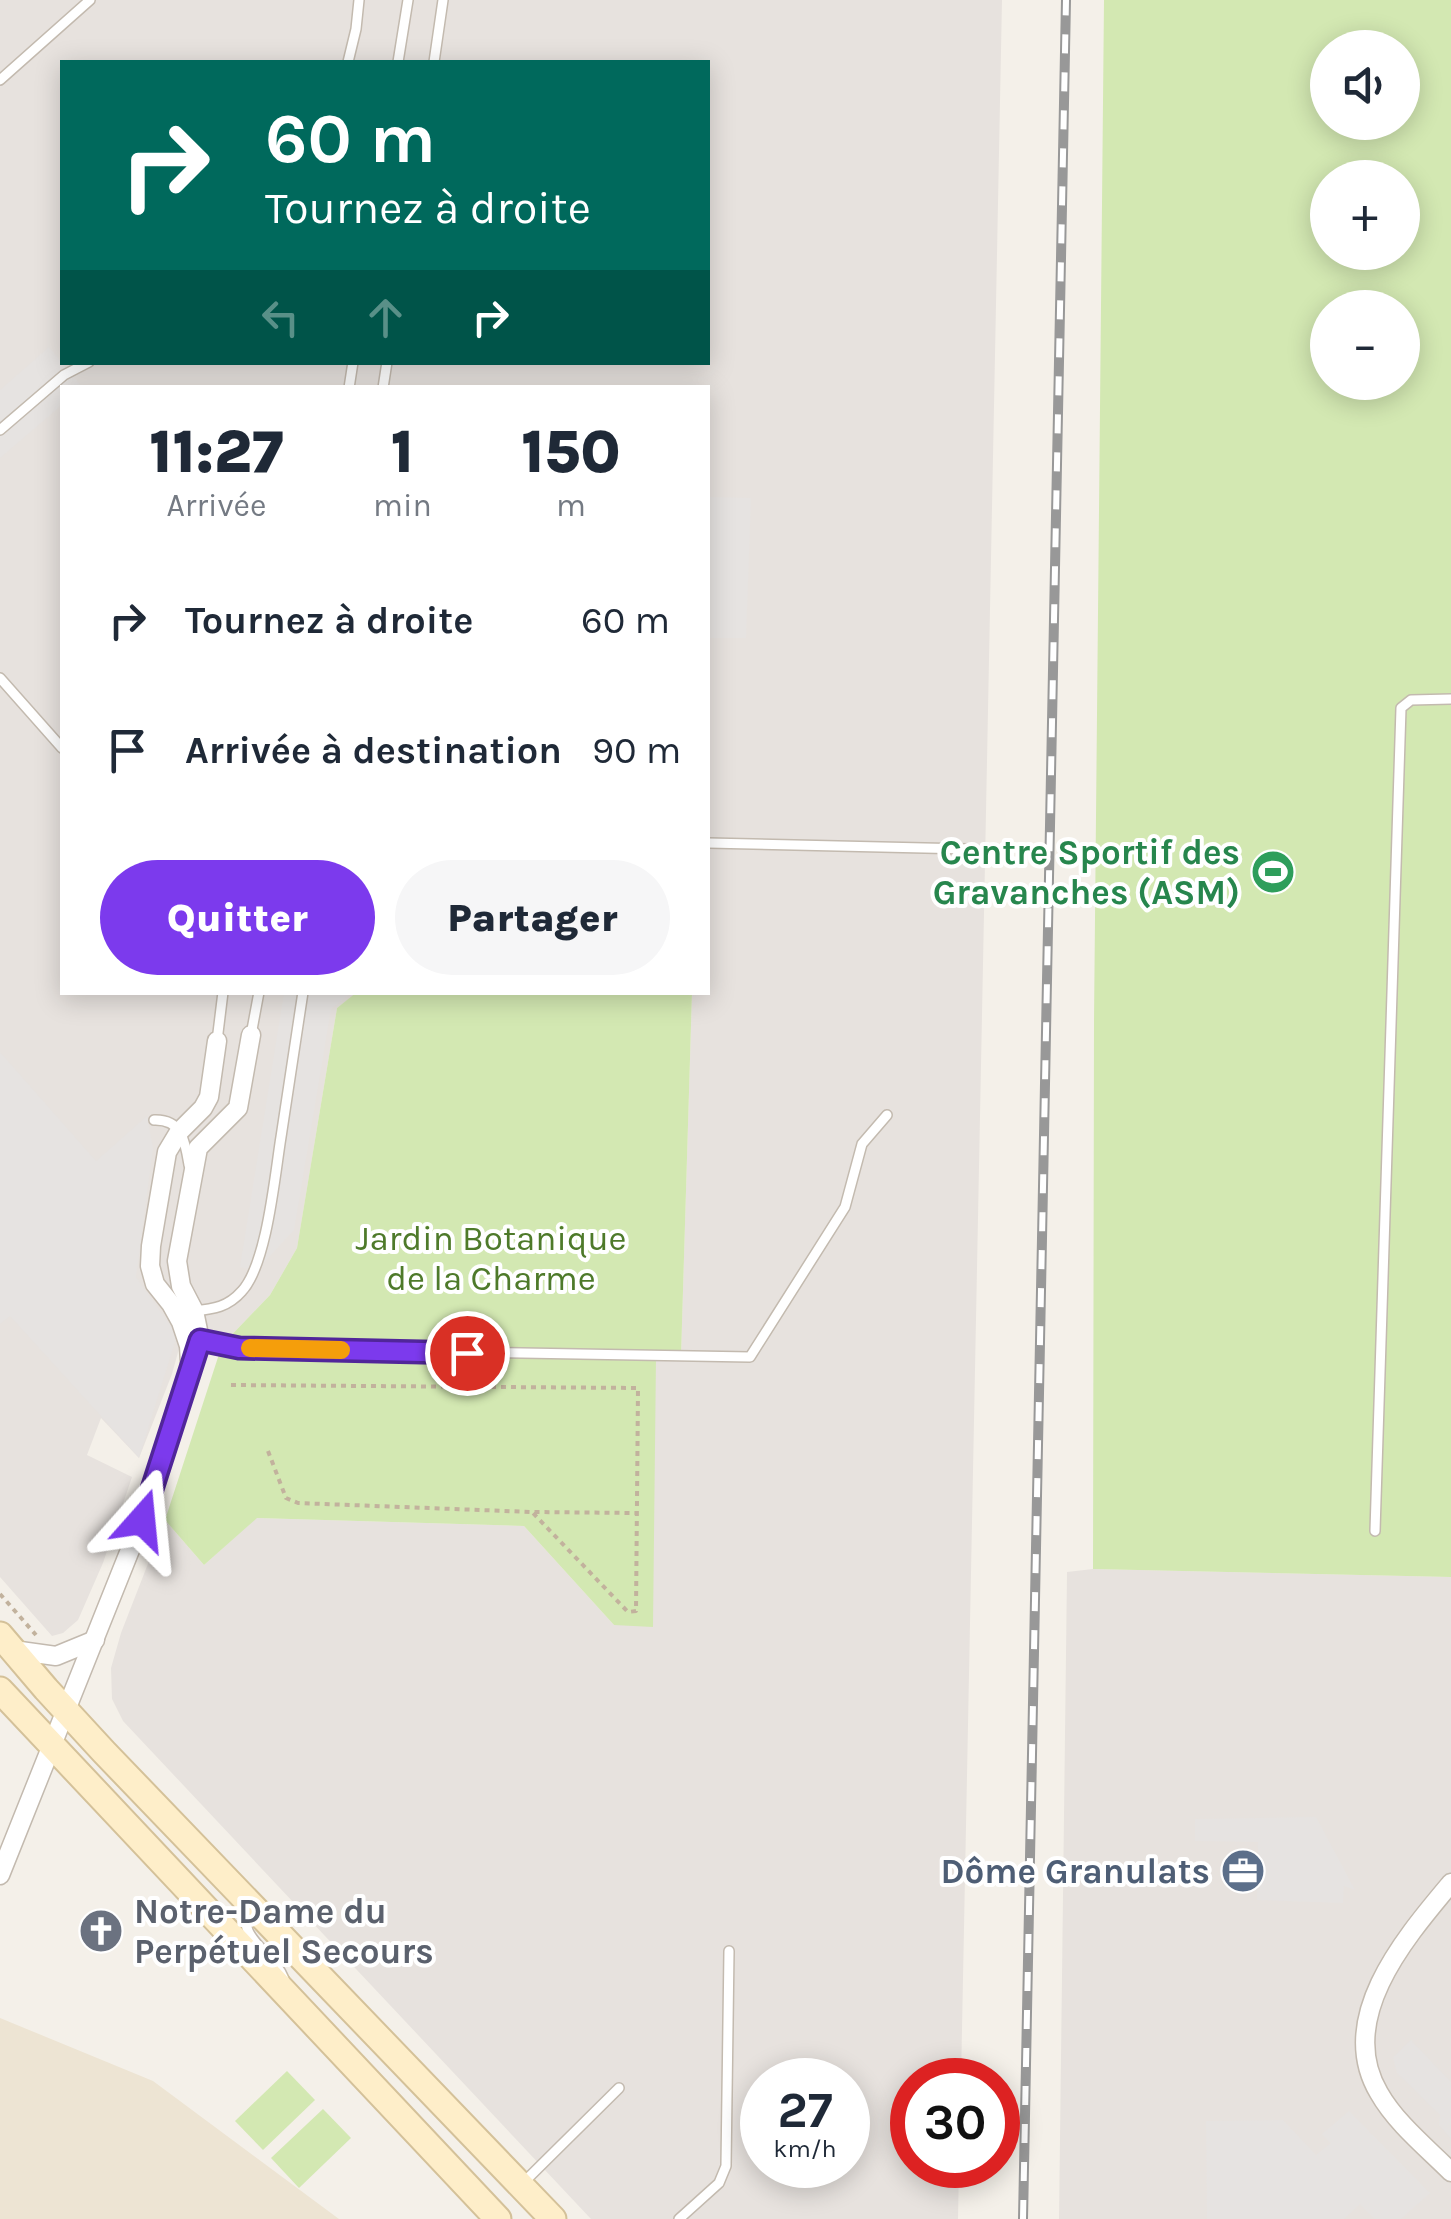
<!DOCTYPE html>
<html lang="fr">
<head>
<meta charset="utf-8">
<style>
  body { margin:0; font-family:Karla,sans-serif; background:#f6f6f7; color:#1f2937; height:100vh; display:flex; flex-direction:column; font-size:38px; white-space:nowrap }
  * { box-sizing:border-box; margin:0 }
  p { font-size:32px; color:#747a83 }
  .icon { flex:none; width:55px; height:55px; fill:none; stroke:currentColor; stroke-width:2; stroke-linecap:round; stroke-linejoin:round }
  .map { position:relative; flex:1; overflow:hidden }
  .drawer { position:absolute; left:60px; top:385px; width:650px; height:610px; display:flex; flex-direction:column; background:#fff; border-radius:0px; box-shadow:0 5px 25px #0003 }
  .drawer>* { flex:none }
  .hud { position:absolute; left:60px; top:60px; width:650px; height:305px; border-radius:0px; box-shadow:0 5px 25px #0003; background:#00695c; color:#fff; overflow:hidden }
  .buttons { position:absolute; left:1310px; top:30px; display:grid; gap:20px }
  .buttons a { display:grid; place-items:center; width:110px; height:110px; border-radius:50%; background:#fff; box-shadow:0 5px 25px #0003; font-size:50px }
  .speed { position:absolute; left:740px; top:2058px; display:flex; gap:20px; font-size:50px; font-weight:700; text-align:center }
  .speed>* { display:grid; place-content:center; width:130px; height:130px; border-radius:50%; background:#fff; box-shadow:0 5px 25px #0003; line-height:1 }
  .speed small { font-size:25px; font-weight:400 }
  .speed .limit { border:15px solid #d22; background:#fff; color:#111 }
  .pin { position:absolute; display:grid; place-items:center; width:85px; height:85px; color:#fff; margin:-42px; border:5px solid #fff; border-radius:50%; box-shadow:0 2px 10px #0007 }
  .me { position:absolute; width:110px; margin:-55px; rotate:18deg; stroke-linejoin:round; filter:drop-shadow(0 0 8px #0008) }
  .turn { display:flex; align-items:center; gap:35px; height:210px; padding:0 40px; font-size:45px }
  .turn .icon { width:130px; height:130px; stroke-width:2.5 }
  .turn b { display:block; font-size:70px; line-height:85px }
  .lanes { display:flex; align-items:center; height:95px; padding:0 40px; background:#0003; justify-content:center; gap:50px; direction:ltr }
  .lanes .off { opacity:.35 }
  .eta { display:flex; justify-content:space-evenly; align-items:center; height:170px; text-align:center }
  .eta b { font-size:60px; font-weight:800; line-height:70px }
  .action { display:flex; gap:20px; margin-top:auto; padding:20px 40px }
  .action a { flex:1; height:115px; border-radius:60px; background:#7c3aed; color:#fff; font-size:40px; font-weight:800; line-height:115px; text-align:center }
  .action a+a { background:#f6f6f7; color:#1f2937 }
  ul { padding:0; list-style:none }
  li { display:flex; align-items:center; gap:30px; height:130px; padding:0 40px }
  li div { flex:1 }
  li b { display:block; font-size:38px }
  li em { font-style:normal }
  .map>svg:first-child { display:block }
  .industrial { fill:#e7e2de; fill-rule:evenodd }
  .education { fill:#ede4d3 }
  .green { fill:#d3e8b2; fill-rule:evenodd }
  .parking { fill:#e6e3e1 }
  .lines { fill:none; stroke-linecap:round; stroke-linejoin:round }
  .service-casing { stroke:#c3baaf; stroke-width:12 }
  .minor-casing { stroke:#c3baaf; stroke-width:21 }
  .secondary-casing { stroke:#d4c199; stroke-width:29 }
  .path { stroke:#c2b29d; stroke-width:4; stroke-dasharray:5 5; stroke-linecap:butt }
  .service { stroke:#fff; stroke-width:9 }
  .minor { stroke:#fff; stroke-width:18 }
  .secondary { stroke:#feeec9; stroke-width:25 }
  .rail-casing { stroke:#989898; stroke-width:10 }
  .rail { stroke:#fff; stroke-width:6; stroke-dasharray:19; stroke-linecap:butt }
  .route-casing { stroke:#51269a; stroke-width:25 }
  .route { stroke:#7c3aed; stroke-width:18 }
  .slow { stroke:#f59e0b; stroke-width:18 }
  .labels { text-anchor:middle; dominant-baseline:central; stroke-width:8; stroke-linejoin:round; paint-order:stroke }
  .leisure-label { font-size:35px; font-weight:bold; fill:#27864d; stroke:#fff; text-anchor:end }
  .park-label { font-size:35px; fill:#4e7a2a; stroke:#fff }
  .service-label { font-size:35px; font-weight:bold; fill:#4e5e75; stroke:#fff; text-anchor:end }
  .worship-label { font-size:35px; font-weight:bold; fill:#5b616d; stroke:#fff; text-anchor:start }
</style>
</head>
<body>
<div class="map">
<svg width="1451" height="2219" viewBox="0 0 1451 2219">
  <rect width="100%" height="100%" fill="#f4f0e9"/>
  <g class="industrial">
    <path d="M0 0H1002L961 2080H912V2165H959L958 2219H591L123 1721 112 1699 111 1668 121 1633 165 1520 204 1565 256 1518 524 1526 614 1625 656 1357 681 1356 692 993 708 992V388H62V992L357 993 337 1008 297 1248 270 1295 222 1345 182 1338 172 1374 139 1458 101 1418 87 1455 132 1477 103 1563 78 1620 63 1633 52 1636 0 1577ZM62 62H708V362H62ZM762 2080H848V2165H762Z"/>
    <path d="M1093 1569 1451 1577V2219H1059L1067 1572Z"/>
  </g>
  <path class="education" d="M0 2018 153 2081 339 2219H0Z"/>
  <g class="green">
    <path d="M1104 0H1451V1577L1093 1569 1094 1021ZM1328 48H1402V122H1328ZM1328 178H1402V252H1328ZM1328 308H1402V382H1328Z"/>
    <path d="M357 992 692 993 681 1357H656L653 1627 614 1625 524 1526 257 1518 204 1565 165 1520 222 1345 270 1295 297 1248 337 1008Z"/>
    <path d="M287 2071 315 2100 263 2150 235 2121Z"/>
    <path d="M323 2109 351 2138 299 2188 271 2158Z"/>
  </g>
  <g class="parking">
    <path d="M49 347 82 387 62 388V405L0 458V390Z"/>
    <path d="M708 497 751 498 746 638H708Z"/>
    <path d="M284 993H351L331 1009 294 1230 256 1271 240 1267Z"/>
    <path d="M0 1052 96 1161 147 1116 153 1148 136 1277 177 1335 139 1458 10 1316 0 1324Z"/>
    <path d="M1316 1817 1355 1890 1344 1886 1343 1903 1257 1900 1258 1842 1195 1841V1819Z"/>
    <path d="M1411 2040 1451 2082V2139L1439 2125 1440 2115 1397 2073 1393 2057Z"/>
    <path d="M1349 2111 1430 2193 1401 2219H1375L1360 2204 1344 2219H1207L1206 2121 1283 2120 1316 2155 1331 2143 1322 2134Z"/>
  </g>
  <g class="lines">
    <defs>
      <g id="service">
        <path d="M348 62 356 29 359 0"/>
        <path d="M398 62 408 0"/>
        <path d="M434 62 443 0"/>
        <path d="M0 80 90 0"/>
        <path d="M349 388 353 362"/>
        <path d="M383 388 387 362"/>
        <path d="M0 430 64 375 89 362"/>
        <path d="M0 678 62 748"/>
        <path d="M708 843 968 849"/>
        <path d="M251 1035 259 992"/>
        <path d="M217 1041 223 992"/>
        <path d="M154 1120C182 1119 185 1141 189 1165"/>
        <path d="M194 1311C214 1309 228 1307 242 1291 267 1264 275 1174 281 1137 288 1089 296 1041 303 992"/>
        <path d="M200 1340 239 1348 750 1357 845 1207 862 1144 887 1115"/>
        <path d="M1375 1531 1401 708 1411 700 1451 699"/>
        <path d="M248 1904C235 1940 273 1950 284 1979"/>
        <path d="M521 2185 619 2088"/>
        <path d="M679 2219 719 2183 726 2166 729 1951"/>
      </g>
      <g id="minor">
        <path d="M190 1363 189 1346 181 1322 171 1304 155 1284 150 1266 151 1246 167 1152 179 1132 203 1108 209 1097 217 1041"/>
        <path d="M13 1650 56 1656 95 1640"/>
        <path d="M0 1875 142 1520 200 1340 194 1311 181 1286 177 1261 198 1148 238 1108 251 1035"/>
        <path d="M1451 1883C1405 1938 1335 2019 1379 2093 1396 2123 1427 2148 1451 2172"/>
      </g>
      <g id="secondary">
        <path d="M0 1635 46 1689 104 1752 553 2219"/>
        <path d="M0 1690 498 2219"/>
      </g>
    </defs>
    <use href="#service" class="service-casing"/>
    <use href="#minor" class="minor-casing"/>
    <use href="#secondary" class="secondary-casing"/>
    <g class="path">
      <path d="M231 1385 638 1388 636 1611 628 1612 532 1512"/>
      <path d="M268 1451 286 1498 298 1503 532 1512 637 1513"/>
      <path d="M0 1594 36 1635"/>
    </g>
    <use href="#service" class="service"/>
    <use href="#minor" class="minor"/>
    <use href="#secondary" class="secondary"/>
    <defs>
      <path id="rail" d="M1023 2219 1066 0"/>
    </defs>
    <use href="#rail" class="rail-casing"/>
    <use href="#rail" class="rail"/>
  </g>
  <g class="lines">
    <defs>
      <path id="route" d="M142 1520 200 1340 239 1348 467 1353"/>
    </defs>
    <use href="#route" class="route-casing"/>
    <use href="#route" class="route"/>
    <path class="slow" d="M250 1348 341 1350"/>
  </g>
  <defs>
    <symbol id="stadium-disc" viewBox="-11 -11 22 22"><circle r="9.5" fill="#2e9e5b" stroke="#fff"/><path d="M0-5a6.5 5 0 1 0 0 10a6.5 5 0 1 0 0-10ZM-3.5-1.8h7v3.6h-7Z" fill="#fff"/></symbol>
    <symbol id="office-disc" viewBox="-11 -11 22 22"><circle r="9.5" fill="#5c6f8a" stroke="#fff"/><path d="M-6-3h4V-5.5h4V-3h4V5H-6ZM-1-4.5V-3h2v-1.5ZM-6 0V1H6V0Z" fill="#fff"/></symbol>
    <symbol id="church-disc" viewBox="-11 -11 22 22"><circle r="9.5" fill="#6b7280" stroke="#fff"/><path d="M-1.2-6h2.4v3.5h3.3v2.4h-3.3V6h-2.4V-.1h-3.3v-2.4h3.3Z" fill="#fff"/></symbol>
  </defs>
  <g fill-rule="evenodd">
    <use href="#stadium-disc" x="1248" y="847" width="50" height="50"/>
    <use href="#office-disc" x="1218" y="1846" width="50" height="50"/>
    <use href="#church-disc" x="76" y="1906" width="50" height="50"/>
  </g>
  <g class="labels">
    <g class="leisure-label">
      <text x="1240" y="852">Centre Sportif des<tspan x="1240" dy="40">Gravanches (ASM)</tspan></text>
    </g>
    <g class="park-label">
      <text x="491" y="1238">Jardin Botanique<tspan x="491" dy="40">de la Charme</tspan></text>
    </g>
    <g class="service-label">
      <text x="1210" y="1871">Dôme Granulats</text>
    </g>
    <g class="worship-label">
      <text x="134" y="1911">Notre-Dame du<tspan x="134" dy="40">Perpétuel Secours</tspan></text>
    </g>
  </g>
</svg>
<div class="buttons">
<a><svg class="icon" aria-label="sound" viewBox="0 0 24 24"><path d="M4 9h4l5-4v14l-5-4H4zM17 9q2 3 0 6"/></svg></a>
<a>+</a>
<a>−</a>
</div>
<div class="speed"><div>27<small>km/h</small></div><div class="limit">30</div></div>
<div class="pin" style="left:467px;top:1353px;background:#d93025"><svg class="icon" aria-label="arrive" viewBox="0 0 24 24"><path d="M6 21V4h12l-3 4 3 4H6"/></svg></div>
<svg class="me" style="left:142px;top:1520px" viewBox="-20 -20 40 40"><path d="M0-17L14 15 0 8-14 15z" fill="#7c3aed" stroke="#fff" stroke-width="4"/></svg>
<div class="hud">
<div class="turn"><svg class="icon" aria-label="right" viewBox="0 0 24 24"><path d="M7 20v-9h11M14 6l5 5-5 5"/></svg><div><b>60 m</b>Tournez à droite</div></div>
<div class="lanes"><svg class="icon off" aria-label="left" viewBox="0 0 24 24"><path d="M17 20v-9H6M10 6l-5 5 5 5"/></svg><svg class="icon off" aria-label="ahead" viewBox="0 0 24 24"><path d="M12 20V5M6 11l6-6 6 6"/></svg><svg class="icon" aria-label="right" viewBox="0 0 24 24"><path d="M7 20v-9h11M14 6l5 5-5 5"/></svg></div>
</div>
<section class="drawer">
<div class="eta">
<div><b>11:27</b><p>Arrivée</p></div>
<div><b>1</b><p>min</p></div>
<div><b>150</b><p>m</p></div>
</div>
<ul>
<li><svg class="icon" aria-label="right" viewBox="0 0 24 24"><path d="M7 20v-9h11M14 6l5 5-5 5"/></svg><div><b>Tournez à droite</b></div><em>60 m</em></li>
<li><svg class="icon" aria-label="arrive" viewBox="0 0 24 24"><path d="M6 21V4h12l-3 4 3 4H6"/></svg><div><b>Arrivée à destination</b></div><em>90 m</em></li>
</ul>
<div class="action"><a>Quitter</a><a>Partager</a></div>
</section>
</div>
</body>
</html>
